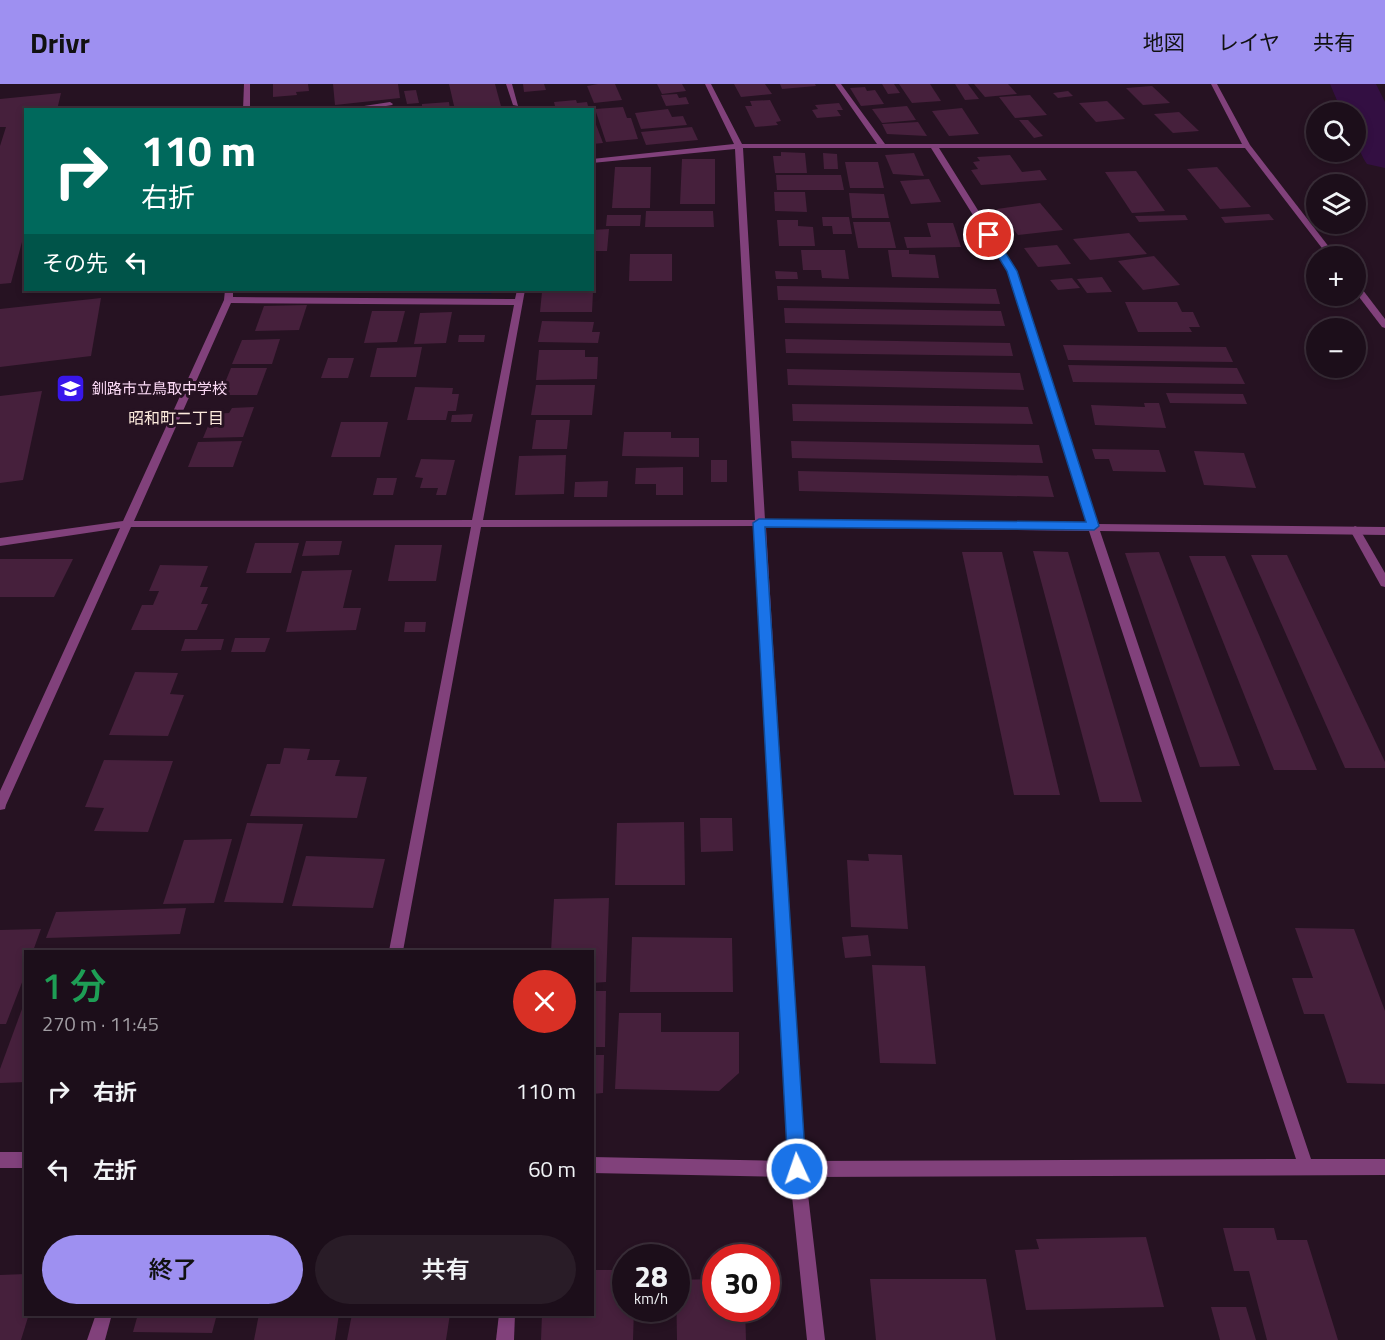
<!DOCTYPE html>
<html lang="ja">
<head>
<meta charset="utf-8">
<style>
  body { margin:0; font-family:"Titillium Web","Noto Sans JP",sans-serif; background:#291c27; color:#f1f3f6; height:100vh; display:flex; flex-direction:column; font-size:22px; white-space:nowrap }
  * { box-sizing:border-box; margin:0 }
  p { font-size:20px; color:#a09ca2 }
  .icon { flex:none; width:33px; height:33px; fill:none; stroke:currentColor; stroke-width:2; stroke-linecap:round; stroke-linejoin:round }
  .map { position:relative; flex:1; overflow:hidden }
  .sheet { position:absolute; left:24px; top:866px; width:570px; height:366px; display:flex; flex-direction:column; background:#1c0e1a; border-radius:0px; box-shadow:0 3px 9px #0003,0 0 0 2px #3a2e39 }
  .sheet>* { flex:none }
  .guide { position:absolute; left:24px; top:24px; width:570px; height:183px; border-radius:0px; box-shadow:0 3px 9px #0003,0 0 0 2px #3a2e39; background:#00695c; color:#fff; overflow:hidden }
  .tools { position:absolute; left:1306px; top:18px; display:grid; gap:12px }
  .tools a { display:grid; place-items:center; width:60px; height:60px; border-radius:50%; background:#1c0e1a; box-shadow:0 3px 9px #0003,0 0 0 2px #3a2e39; font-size:30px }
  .speed { position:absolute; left:612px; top:1160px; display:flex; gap:12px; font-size:30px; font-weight:700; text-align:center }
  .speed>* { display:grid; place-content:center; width:78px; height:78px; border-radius:50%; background:#1c0e1a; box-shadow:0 3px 9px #0003,0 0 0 2px #3a2e39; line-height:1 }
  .speed small { font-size:15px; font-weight:400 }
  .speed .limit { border:9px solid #d22; background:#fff; color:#111 }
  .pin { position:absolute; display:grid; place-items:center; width:51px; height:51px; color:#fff; margin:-26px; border:3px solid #fff; border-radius:50%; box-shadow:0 2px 6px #0007 }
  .me { position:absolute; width:66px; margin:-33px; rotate:357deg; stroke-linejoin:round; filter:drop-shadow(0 0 4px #0008) }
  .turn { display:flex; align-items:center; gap:21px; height:126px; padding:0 18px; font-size:27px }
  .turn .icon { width:78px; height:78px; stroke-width:2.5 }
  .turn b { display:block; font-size:42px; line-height:51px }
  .then { display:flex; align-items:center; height:57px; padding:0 18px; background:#0003; gap:12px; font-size:22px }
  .round { display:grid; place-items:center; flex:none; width:63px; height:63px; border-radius:32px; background:#291c27 }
  .headline { display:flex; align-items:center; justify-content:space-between; height:102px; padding:0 18px }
  h1 { font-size:36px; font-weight:600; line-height:45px; color:#1e9e55 }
  .action { display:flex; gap:12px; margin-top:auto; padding:12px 18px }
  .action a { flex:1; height:69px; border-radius:36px; background:#9e90f1; color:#111; font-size:24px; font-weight:600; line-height:69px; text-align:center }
  .action a+a { background:#291c27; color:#f1f3f6 }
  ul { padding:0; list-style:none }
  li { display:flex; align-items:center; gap:18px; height:78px; padding:0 18px }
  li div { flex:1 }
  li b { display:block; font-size:22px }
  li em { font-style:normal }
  header { display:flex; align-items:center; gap:36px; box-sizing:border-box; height:84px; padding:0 30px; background:#9e90f1; color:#111 }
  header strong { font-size:28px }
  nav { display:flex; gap:33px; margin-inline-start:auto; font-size:21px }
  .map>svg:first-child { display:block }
  .green { fill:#161530 }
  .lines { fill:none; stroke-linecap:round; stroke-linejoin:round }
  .river { fill:#330f42; fill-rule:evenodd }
  .building { fill:#46203c }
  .lane { fill:#81417b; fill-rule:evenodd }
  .street { fill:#81417b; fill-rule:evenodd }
  .route { fill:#1a73e8; stroke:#114b97; stroke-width:1.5 }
  .labels { text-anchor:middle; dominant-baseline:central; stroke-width:6; stroke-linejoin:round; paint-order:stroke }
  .far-poi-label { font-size:15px; fill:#fcdaf6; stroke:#261222; text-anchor:start }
  .far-neighbourhood-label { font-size:16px; fill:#fceadc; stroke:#261222 }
</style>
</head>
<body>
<header>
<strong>Drivr</strong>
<nav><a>地図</a><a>レイヤ</a><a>共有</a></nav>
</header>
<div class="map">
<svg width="1385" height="1256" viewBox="0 0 1385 1256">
  <rect width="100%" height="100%" fill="#261222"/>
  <path class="green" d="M259 206H492L491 210 258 208Z"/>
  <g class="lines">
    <path class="river" d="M1330 0H1376L1385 18V84L1367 80C1355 62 1356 49 1356 28H1342Z"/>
  </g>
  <g class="building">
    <path d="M273 0H308L309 7 296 8 297 11 273 13Z"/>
    <path d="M333 0H398L400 14 335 21Z"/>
    <path d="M449 0H495L502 26H455Z"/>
    <path d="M523 0H544L546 6 524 8Z"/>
    <path d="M598 0H615L622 16 594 19 587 2Z"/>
    <path d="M657 0H682L686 7 662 10Z"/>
    <path d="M734 0H765L772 10 741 13Z"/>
    <path d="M780 0H815L816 2 782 5Z"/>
    <path d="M882 0H894L900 9 888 10Z"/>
    <path d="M899 0H930L941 17 912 19Z"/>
    <path d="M955 0H968L979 15 965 16Z"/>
    <path d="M974 0H1008L1017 10 985 13Z"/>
    <path d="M1152 2 1170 19 1143 21 1126 4Z"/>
    <path d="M865 3 867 7 875 6 884 20 861 22 850 4Z"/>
    <path d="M416 6 419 19 407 20 404 7Z"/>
    <path d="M1068 7 1073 12 1058 14 1053 9Z"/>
    <path d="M61 9 57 26H26V143L11 199 0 200V62L6 43H0V15Z"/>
    <path d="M677 10 679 14 686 13 689 20 666 22 661 11Z"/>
    <path d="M1030 11 1047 31 1015 34 999 13Z"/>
    <path d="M576 16 577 19 587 18 589 26H556L554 18Z"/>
    <path d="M770 16 781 37 776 38 778 41 755 43 745 22H752L750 17Z"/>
    <path d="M1107 17 1125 35 1096 38 1079 19Z"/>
    <path d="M449 18 450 26 422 24V20Z"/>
    <path d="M839 19 843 26H837L841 32 817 34 812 26 818 25 815 21Z"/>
    <path d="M907 22 916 36 882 39 872 25Z"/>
    <path d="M623 23 627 34H631L638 55 606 58 595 25Z"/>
    <path d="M962 24 979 50 949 52 932 27Z"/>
    <path d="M668 25 672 33 683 32 687 41 641 45 635 29Z"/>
    <path d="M1179 28 1199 47 1173 49 1154 30Z"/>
    <path d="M1019 36H1028L1043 52 1034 54Z"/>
    <path d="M592 38H595L603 59 592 60Z"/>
    <path d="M918 38 927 52 887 50 882 40Z"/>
    <path d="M692 43 698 56 646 61 641 48Z"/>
    <path d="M781 68 805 69 807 89H775L773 72H781Z"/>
    <path d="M823 69 837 70 838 85H824Z"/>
    <path d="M914 69 924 92 893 90 885 71Z"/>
    <path d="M1010 71 1022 88 1040 86 1047 96 981 101 971 86 978 85 973 78 980 77 977 73Z"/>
    <path d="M682 75H715V120H680Z"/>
    <path d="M845 78H878L884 104H850Z"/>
    <path d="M615 83H651L650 124H612Z"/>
    <path d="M1217 83 1251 123 1220 125 1187 85Z"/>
    <path d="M1136 87 1165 127 1132 129 1105 88Z"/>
    <path d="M776 91H841L844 106H777Z"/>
    <path d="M929 95 941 118 911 120 900 97Z"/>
    <path d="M774 108H805L807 128 775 127Z"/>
    <path d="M849 109 884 110 889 134H852Z"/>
    <path d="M1040 119 1063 146 1018 151 997 125Z"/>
    <path d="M646 127H713L714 143H645Z"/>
    <path d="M1269 130 1274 136 1225 139 1221 133Z"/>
    <path d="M607 131H641L640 142H606Z"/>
    <path d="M1185 131 1188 136 1139 138 1135 132Z"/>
    <path d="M822 133H849L852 150H833L832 142H823Z"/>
    <path d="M777 136H798V142L813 143 815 162H779Z"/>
    <path d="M853 138H890L896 164H858Z"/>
    <path d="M927 139H953L961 163 907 164 904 153H931Z"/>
    <path d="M609 145 607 167H592V146Z"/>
    <path d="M1129 149 1147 170 1090 176 1073 155Z"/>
    <path d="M1057 161 1071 180 1038 183 1024 164Z"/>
    <path d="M801 166H845L849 195 822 194 821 186H803Z"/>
    <path d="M888 166H909V170L935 171 939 194 892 193Z"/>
    <path d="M630 170H672V197H629Z"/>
    <path d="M1154 172 1180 201 1143 206 1118 177Z"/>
    <path d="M775 187 797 188 798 195H776Z"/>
    <path d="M1102 193 1112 208 1087 209 1077 195Z"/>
    <path d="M1072 194 1080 204 1058 206 1050 196Z"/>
    <path d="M777 202 996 205 1000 220 778 216Z"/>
    <path d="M542 208H593L592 228H540Z"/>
    <path d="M101 214 91 272 0 283V225Z"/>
    <path d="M1125 218H1177L1182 228H1193L1200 243H1189L1192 248H1138Z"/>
    <path d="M307 221 299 246 255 247 264 222Z"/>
    <path d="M784 224 1001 227 1005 242 785 239Z"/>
    <path d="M372 227H405L397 258 364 259Z"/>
    <path d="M452 228 446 259 414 260 420 229Z"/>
    <path d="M542 237 594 238 592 248H600L598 259 538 258Z"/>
    <path d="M459 251H485L484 258H458Z"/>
    <path d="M280 255 272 280H232L242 256Z"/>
    <path d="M785 255 1010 259 1013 272 786 269Z"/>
    <path d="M1063 261 1226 263 1233 278 1068 276Z"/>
    <path d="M422 263 416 293H370L377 264Z"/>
    <path d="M539 266H585V273H598L597 295 536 296Z"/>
    <path d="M328 274H354L348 294H321Z"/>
    <path d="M1068 281 1237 284 1245 300 1073 298Z"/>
    <path d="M231 284H267L257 311H220Z"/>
    <path d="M787 285 1020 289 1024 306 788 301Z"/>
    <path d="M536 301H595L592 331H531Z"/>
    <path d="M415 303 453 304 452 310H459L456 327H448L446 336H407Z"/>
    <path d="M42 307 23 396 0 399V312Z"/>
    <path d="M1166 309 1243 310 1247 320 1170 319Z"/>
    <path d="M1144 319H1159L1166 344 1095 341 1091 321 1145 323Z"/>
    <path d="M792 320 1028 323 1033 340 793 337Z"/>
    <path d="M254 323 243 353 203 354 213 330 229 329 232 324Z"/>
    <path d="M473 330 471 338H451L452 331Z"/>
    <path d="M536 336H570L567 365H532Z"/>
    <path d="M341 338H388L380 373H331Z"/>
    <path d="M624 348H671V354H699V373L622 372Z"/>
    <path d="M242 357 233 383H188L198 358Z"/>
    <path d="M791 357 1039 361 1043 379 792 374Z"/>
    <path d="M1092 365 1159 366 1166 388 1113 387 1109 375H1095Z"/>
    <path d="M1194 367 1244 369 1256 404 1204 401Z"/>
    <path d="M566 371 564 410 515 411 519 372Z"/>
    <path d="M421 375 455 376 446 411H436L438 404H420L423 394 415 393Z"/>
    <rect x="711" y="376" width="16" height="22"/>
    <path d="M683 383V411H656V400H635L636 384Z"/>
    <path d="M798 387 1048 392 1054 413 799 407Z"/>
    <path d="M377 394H397L393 411H373Z"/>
    <path d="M608 397 607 413H574L575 398Z"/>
    <path d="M306 457H342L339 471 302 472Z"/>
    <path d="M255 459H299L291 489H246Z"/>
    <path d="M395 461H442L436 497H388Z"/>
    <path d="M1033 467 1068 468 1142 718H1100Z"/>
    <path d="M962 468H1002L1060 711H1014Z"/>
    <path d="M1159 468 1240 682 1200 683 1125 469Z"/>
    <path d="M1251 471H1287L1385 678V684H1345Z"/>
    <path d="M1189 472H1225L1317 686H1274Z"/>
    <path d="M0 475H73L54 513H0Z"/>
    <path d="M160 481 208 482 200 503H208L201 520H208L197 546H131L142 521H153L159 507H149Z"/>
    <path d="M352 486 343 524H361L356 546 286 548 302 487Z"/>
    <path d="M405 538H426L425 548H404Z"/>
    <path d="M235 554H270L265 568H231Z"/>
    <path d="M185 555H224L221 566 181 567Z"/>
    <path d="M135 588 178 589 170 610 184 611 168 652 109 651Z"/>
    <path d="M284 664 310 665 307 676H340L335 692 367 693 357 734 250 732 267 680H280Z"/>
    <path d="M104 676 173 677 148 748 94 747 104 724 85 723Z"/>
    <path d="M700 734H732L733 767 701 768Z"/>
    <path d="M684 738 685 801H615L617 739Z"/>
    <path d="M247 739 303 740 283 819 224 818Z"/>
    <path d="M232 755 214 819 163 820 184 756Z"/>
    <path d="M868 770 902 771 908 845 851 843 847 776 869 777Z"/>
    <path d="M306 772 385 775 373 824 292 822Z"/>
    <path d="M609 814 606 898 592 899V867H551L554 815Z"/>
    <path d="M186 824 180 850 46 854 56 828Z"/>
    <path d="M1295 844 1354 845 1385 927V1000L1347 999 1324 930H1304L1292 894H1313Z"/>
    <path d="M41 845 33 867H26V888L6 940H0V846Z"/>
    <path d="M868 851 871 872 845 874 842 853Z"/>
    <path d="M632 853 732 854 733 908H630Z"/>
    <path d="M872 881 925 882 936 980 880 979Z"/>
    <path d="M592 907H606L605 963H592Z"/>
    <path d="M22 925H26V998L0 999V985Z"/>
    <path d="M619 929H661V948H739V989L719 1007 615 1005Z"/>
    <path d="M592 971H604L603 1009 592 1010Z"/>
    <path d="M1223 1144H1274L1277 1156H1307L1338 1256H1267L1249 1187H1234Z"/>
    <path d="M1146 1153 1164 1223 1026 1226 1015 1166 1039 1165 1036 1155Z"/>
    <path d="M592 1186H626V1224H634L633 1256H541L542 1230H592Z"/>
    <path d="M26 1190V1230H29L21 1256H0V1191Z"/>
    <path d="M716 1195V1224H745L746 1256H677L676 1196Z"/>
    <path d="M870 1195H986L996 1256H876Z"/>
    <path d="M1211 1223H1246L1256 1256H1220Z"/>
    <path d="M138 1230H217L212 1249 133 1248Z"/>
    <path d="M259 1230H339L335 1256H254Z"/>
    <path d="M352 1230H450L446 1256H347Z"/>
  </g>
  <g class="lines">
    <g class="lane">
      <path d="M506 0H512L518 22 513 21Z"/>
      <path d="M390 18 393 20 392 21 362 26H338Z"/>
      <path d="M1355 442 1359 444 1385 489V503L1381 502 1350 446Z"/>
    </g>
    <g class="street">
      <path d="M244 0H250V26H243Z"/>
      <path d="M705 0H711L742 60H877L835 0H841L885 60H1242L1211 0H1217L1250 61 1336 172H1328L1245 64H939L1016 187 1097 440 1385 443V451L1100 447 1311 1075H1385V1091L806 1093 825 1256H807L790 1093 592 1089V1073L789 1077 755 442 481 443 403 867H389L471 443H131L6 721 5 725 0 726V707L120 444 0 462V454L123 437 224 216 225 206H233V213L515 215 517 206H525L483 436H755L735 65 592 79V75L734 60ZM743 64H931L1008 187 1087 440 765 436ZM231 219 514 221 472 436 134 437ZM766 443 1089 447 1296 1075 804 1077Z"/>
      <path d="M1356 200 1359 201 1385 235V244L1382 243 1356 209Z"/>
      <rect x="0" y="1068" width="26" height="16"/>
      <path d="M96 1230H112L105 1256H87Z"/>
      <path d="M499 1230H515L514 1256H496Z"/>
    </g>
  </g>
  <path class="route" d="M986 149H993L1017 187 1099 442 1094 446 765 443 806 1085 804 1092 797 1094 791 1092 788 1085 753 439 759 435 1086 438 1007 187 985 151Z"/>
  <defs>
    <symbol id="school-square" viewBox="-11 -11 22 22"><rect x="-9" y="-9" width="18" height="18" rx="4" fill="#3917eb" stroke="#261222"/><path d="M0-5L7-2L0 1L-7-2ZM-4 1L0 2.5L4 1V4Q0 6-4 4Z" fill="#fff"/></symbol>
  </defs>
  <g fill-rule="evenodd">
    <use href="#school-square" x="54" y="288" width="33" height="33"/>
  </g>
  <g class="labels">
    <g class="far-poi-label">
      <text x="92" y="304">釧路市立鳥取中学校</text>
    </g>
    <g class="far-neighbourhood-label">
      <text x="176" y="334">昭和町二丁目</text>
    </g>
  </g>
</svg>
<div class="tools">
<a><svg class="icon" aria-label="search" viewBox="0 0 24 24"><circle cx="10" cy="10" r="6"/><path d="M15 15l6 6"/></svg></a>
<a><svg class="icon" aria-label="layers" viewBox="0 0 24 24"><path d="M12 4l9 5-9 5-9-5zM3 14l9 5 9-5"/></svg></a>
<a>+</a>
<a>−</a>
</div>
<div class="speed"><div>28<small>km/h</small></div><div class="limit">30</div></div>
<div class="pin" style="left:989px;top:151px;background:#d93025"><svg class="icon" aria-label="arrive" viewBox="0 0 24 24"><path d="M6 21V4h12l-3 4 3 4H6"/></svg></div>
<svg class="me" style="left:797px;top:1085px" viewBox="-20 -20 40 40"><circle r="17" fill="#1a73e8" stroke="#fff" stroke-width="3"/><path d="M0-11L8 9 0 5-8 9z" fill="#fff"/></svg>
<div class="guide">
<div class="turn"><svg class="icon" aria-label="right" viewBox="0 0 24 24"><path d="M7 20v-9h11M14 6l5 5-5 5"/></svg><div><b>110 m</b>右折</div></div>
<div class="then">その先<svg class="icon" aria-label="left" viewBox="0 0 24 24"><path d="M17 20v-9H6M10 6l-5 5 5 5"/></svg></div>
</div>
<section class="sheet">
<div class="headline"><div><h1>1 分</h1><p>270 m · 11:45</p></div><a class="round" style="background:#d93025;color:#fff"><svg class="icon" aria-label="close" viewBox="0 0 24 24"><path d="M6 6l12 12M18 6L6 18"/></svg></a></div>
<ul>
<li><svg class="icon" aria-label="right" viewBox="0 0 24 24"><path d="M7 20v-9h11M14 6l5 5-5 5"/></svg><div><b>右折</b></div><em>110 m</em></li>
<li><svg class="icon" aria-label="left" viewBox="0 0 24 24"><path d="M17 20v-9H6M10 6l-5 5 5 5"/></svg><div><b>左折</b></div><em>60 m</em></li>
</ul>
<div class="action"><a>終了</a><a>共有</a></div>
</section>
</div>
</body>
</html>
